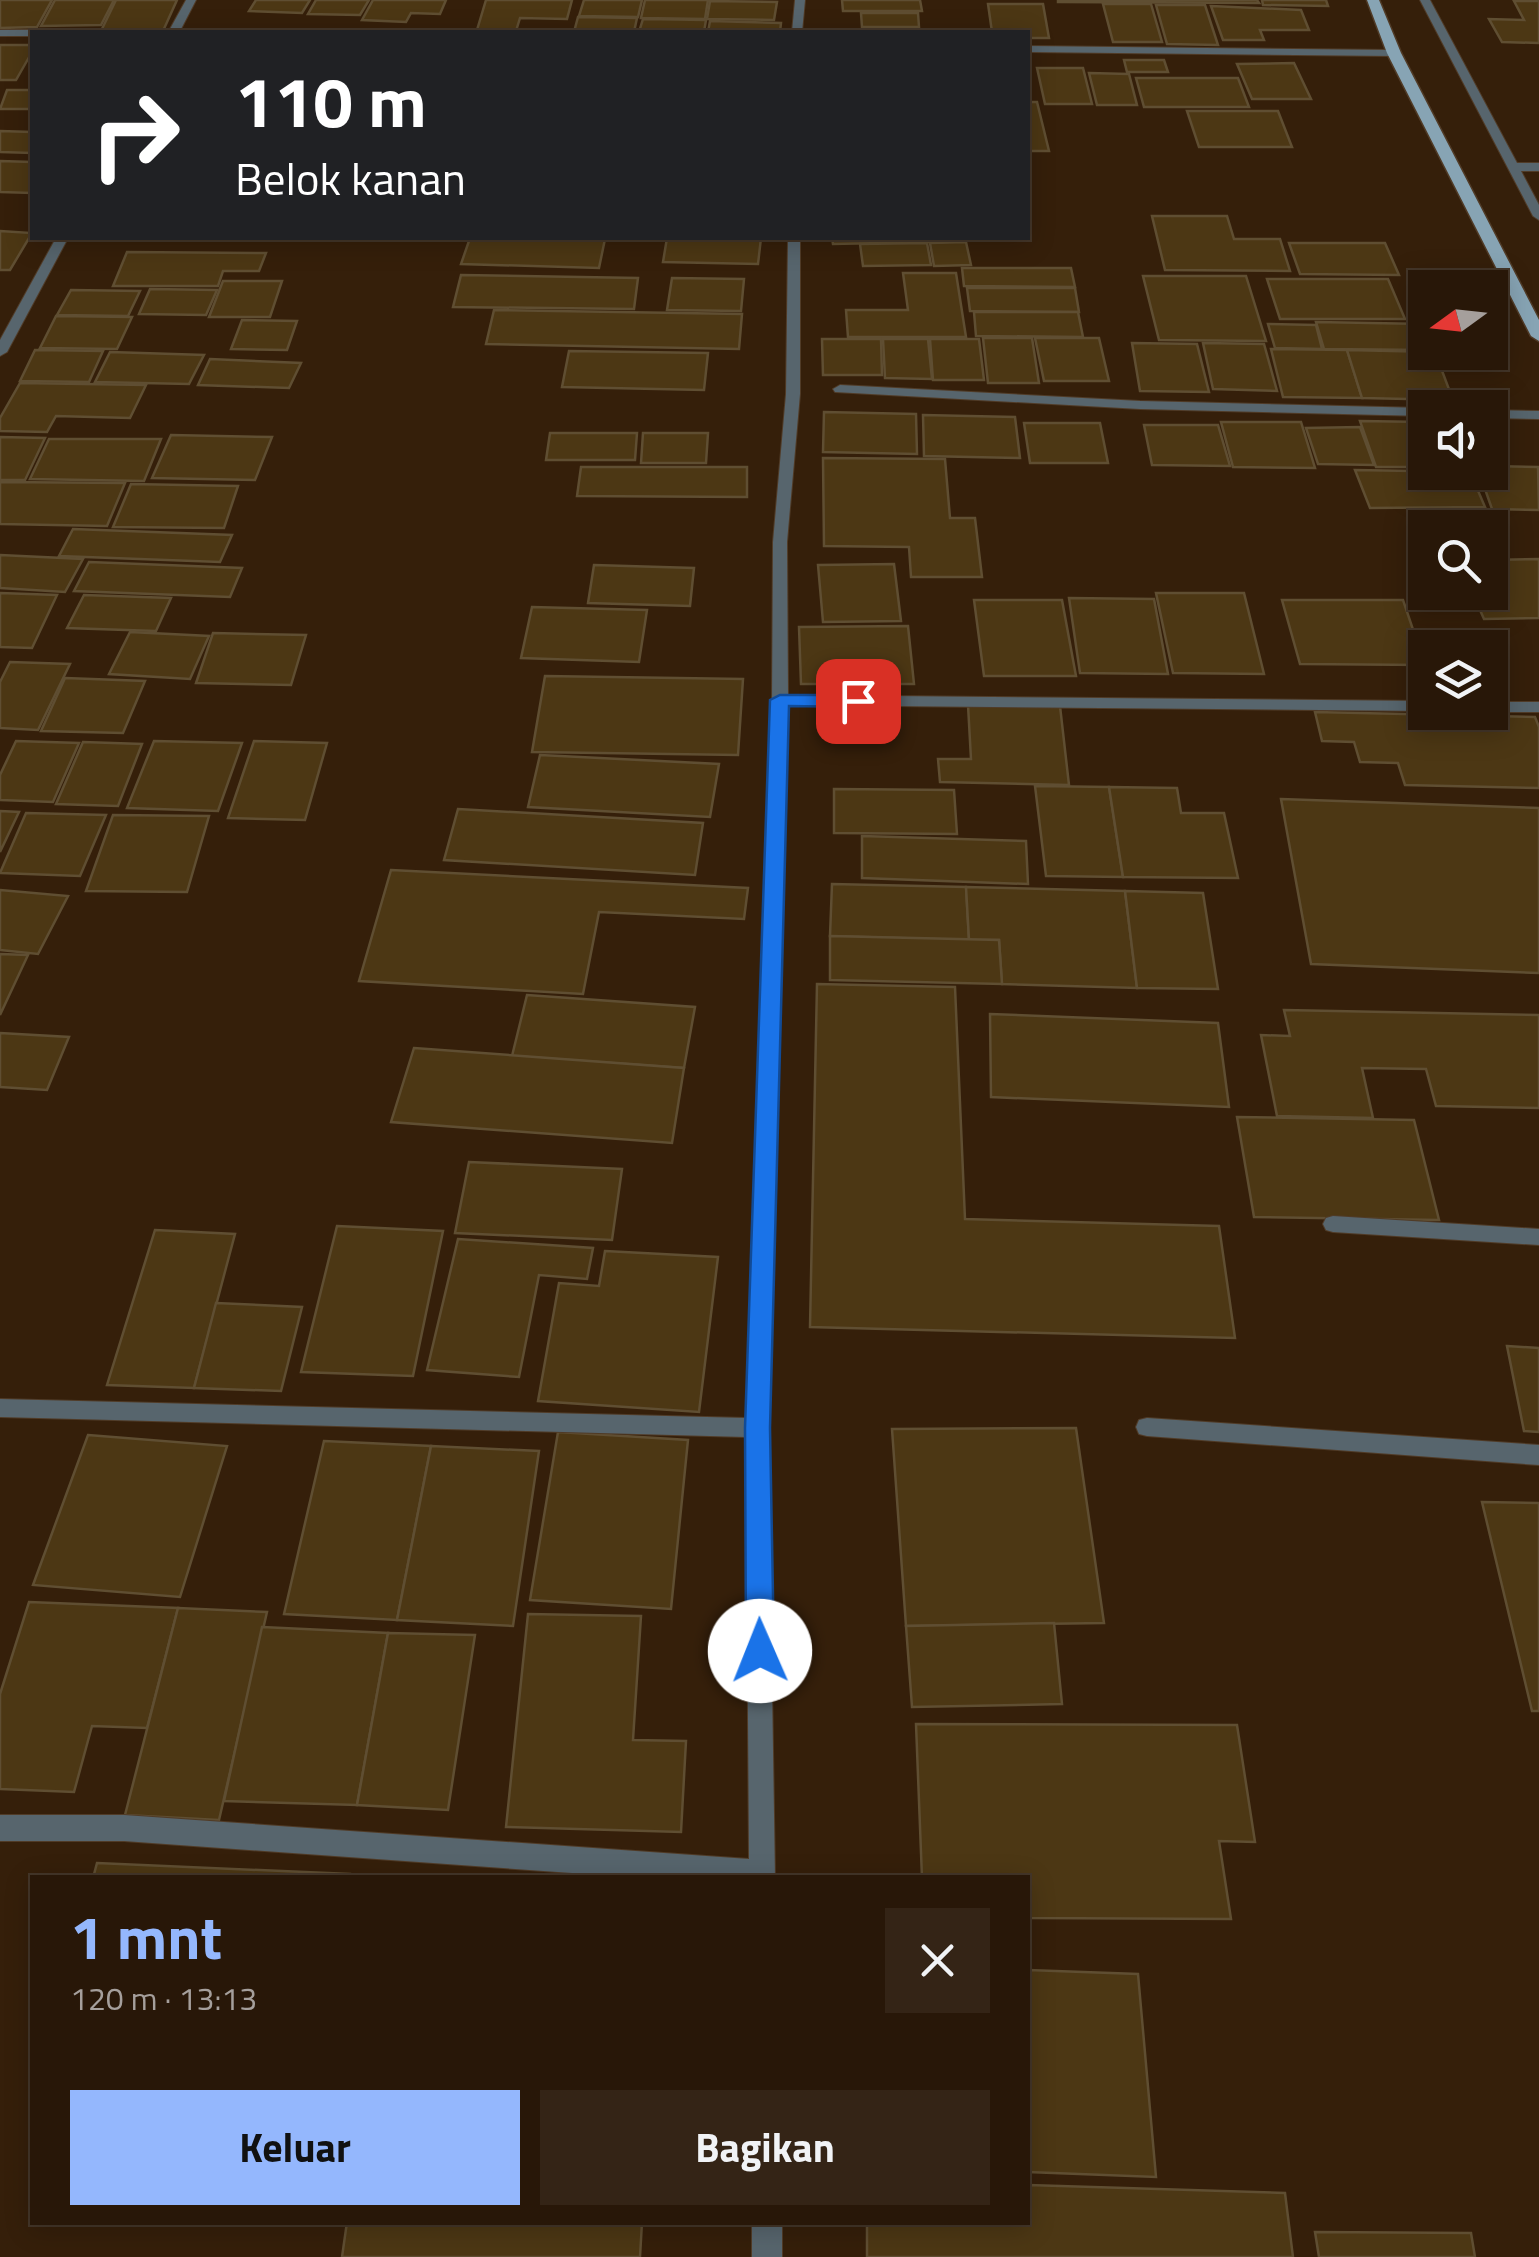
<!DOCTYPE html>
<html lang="id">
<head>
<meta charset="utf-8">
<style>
  body { margin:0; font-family:"Titillium Web",sans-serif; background:#342416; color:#f1f3f6; height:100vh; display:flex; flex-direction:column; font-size:38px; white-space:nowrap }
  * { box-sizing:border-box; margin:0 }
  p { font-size:32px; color:#a59f9c }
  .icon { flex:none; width:55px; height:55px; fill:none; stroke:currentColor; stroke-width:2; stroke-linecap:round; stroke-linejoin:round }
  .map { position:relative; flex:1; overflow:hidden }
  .panel { position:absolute; left:30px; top:1875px; width:1000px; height:350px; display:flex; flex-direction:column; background:#281708; border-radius:0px; box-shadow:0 5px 25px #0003,0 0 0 2px #443629 }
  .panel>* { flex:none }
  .hud { position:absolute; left:30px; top:30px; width:1000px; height:210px; border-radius:0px; box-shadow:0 5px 25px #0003,0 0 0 2px #443629; background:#202124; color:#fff; overflow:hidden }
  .needle { width:65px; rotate:255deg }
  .controls { position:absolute; left:1408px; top:270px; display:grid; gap:20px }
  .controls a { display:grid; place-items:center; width:100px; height:100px; border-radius:0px; background:#281708; box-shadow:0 5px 25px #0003,0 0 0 2px #443629; font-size:50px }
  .pin { position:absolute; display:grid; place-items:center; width:85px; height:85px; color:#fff; margin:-42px; border-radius:20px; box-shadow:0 5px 15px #0006 }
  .me { position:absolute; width:110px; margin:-55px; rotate:359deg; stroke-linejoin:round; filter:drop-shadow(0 0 8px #0008) }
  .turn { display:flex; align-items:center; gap:35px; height:210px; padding:0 40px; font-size:45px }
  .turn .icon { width:130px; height:130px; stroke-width:2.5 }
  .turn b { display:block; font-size:70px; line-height:85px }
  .round { display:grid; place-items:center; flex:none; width:105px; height:105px; border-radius:0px; background:#342416 }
  .head { display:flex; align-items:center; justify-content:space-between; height:170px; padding:0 40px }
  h1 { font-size:60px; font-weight:700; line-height:75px; color:#94b7fd }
  .cta { display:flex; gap:20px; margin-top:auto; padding:20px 40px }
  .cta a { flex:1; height:115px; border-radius:0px; background:#94b7fd; color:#111; font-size:40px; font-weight:700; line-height:115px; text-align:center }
  .cta a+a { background:#342416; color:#f1f3f6 }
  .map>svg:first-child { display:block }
  .building { fill:#4c3714; stroke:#5f4e32; stroke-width:2.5 }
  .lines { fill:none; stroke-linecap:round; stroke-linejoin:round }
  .lane-casing { stroke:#503b27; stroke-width:2 }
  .street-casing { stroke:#503b27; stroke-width:2 }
  .primary-casing { stroke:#503b27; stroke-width:3 }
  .lane { fill:#57656d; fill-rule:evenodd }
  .street { fill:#57656d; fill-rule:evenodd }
  .primary { fill:#87a4b4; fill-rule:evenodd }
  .route { fill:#1a73e8; stroke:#114b97; stroke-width:2.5 }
</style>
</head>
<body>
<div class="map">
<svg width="1539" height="2257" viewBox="0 0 1539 2257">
  <rect width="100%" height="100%" fill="#351f0a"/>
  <g class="building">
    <path d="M0 0H52L37 27 0 28Z"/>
    <path d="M55 0H114L101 25 41 26Z"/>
    <path d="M116 0H177L163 31H101Z"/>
    <path d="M256 0H310L302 13 249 11Z"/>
    <path d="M316 0H369L360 15 308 14Z"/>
    <path d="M373 0H446L440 14 411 13 406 22 362 20Z"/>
    <path d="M486 0H572L567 19 520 18 516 31 477 30Z"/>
    <path d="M584 0H642L638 17 579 16Z"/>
    <path d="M645 0H708L705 19 641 18Z"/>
    <path d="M842 0H920L922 11H843Z"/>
    <path d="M1058 0H1257L1259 3 1058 2Z"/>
    <path d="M1262 0H1326L1328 6 1263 5Z"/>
    <path d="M710 1 777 2 774 20 707 19Z"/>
    <path d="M1514 1H1539V43L1502 42 1489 19 1524 20Z"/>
    <path d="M988 4H1043L1049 38H1028V32H992Z"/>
    <path d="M1103 4H1151L1162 42H1113Z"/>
    <path d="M1156 5H1205L1218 45 1167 44Z"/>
    <path d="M1211 6 1301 10 1309 30H1260L1264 40H1223Z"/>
    <path d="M861 13H918L919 27H862Z"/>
    <path d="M578 17 637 18 634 32H574Z"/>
    <path d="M643 19 706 20 704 32H639Z"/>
    <path d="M710 21 781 23 780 32H708Z"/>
    <path d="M0 45H32V52L16 80H0Z"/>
    <path d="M1124 60H1164L1168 72H1127Z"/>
    <path d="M1294 63 1311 99H1252L1237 64Z"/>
    <path d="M1037 68H1083L1092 104H1045Z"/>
    <path d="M1089 73 1129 74 1137 105H1097Z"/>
    <path d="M1136 78H1238L1249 107H1144Z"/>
    <path d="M7 90H32V109H0Z"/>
    <path d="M1028 102H1037L1049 151H1028Z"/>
    <path d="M1187 111H1278L1292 147H1199Z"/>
    <path d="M0 131 32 132V153L0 152Z"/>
    <path d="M0 161 32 162V193L0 192Z"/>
    <path d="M1152 216H1227L1234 239H1280L1290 271 1165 270Z"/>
    <path d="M0 231 32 233 10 270H0Z"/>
    <path d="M470 238H543L605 239 599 268 461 264Z"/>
    <path d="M667 238H761L758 264 663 262Z"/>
    <path d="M832 238H933L934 242 833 244Z"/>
    <path d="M966 242 971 265 934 266 930 243Z"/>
    <path d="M927 243 931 265 863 266 860 244Z"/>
    <path d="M1289 243H1385L1399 275 1300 274Z"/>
    <path d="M127 252 266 253 259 271H223L218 286H113Z"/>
    <path d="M962 268H1071L1075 287 964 286Z"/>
    <path d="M903 273H956L966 337H848L846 310H908Z"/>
    <path d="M461 275 638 278 634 309 453 307Z"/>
    <path d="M1143 276H1246L1266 341 1159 340Z"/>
    <path d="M672 278 744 279 741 311 667 310Z"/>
    <path d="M1267 279H1388L1405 319H1280Z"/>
    <path d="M223 281H282L270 317H209Z"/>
    <path d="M967 288H1075L1079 312 970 311Z"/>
    <path d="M150 289 217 290 206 315 139 314Z"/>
    <path d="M71 290 140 291 128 316 57 315Z"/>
    <path d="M494 310 742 314 739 349 486 344Z"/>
    <path d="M974 312H1078L1083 337 976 336Z"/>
    <path d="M56 316 132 317 117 349 40 348Z"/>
    <path d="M242 320 297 321 287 350 231 349Z"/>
    <path d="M1316 322 1425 324V350L1324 349Z"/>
    <path d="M1268 324 1316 325 1322 349 1275 348Z"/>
    <path d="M983 338H1032L1039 383H988Z"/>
    <path d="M1035 338H1099L1109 381H1044Z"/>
    <path d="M822 339H881L882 375H823Z"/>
    <path d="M883 339H928L932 379 885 378Z"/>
    <path d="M930 339H979L984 380H933Z"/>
    <path d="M1132 343 1197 344 1209 392 1140 391Z"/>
    <path d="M1203 343 1264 344 1277 391 1213 389Z"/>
    <path d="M1271 349 1347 350 1362 398 1283 397Z"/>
    <path d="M35 350 103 351 89 382 20 381Z"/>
    <path d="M1347 350 1435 352 1453 400 1362 398Z"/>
    <path d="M569 351 708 353 704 390 562 387Z"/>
    <path d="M110 352 204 355 189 384 95 382Z"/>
    <path d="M210 359 301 363 289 388 198 385Z"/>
    <path d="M20 383 146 385 130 418 56 416 47 432 0 431V418Z"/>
    <path d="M824 412 916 414 917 454 823 452Z"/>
    <path d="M923 415 1015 417 1020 458 924 456Z"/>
    <path d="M1360 421 1425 422V467H1376Z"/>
    <path d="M1221 422H1301L1315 468 1233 467Z"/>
    <path d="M1024 423H1100L1108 463H1030Z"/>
    <path d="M1144 425H1218L1230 466 1152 465Z"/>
    <path d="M1360 427 1374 465 1318 464 1306 428Z"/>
    <path d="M550 433H637L635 460H546Z"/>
    <path d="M643 433H708L706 463H641Z"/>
    <path d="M171 435 272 437 255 480 152 478Z"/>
    <path d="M0 437 45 438 25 480H0Z"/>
    <path d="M49 439H161L144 481 30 479Z"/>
    <path d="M823 458 945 459 950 518H975L982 577H911L909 547 824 546Z"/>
    <path d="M1490 466 1538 467 1539 510 1492 509 1479 472H1490Z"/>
    <path d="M581 467H747V497L577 496Z"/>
    <path d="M1355 470 1470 472 1485 507 1370 508Z"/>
    <path d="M0 482 125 483 107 526 0 524Z"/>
    <path d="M131 484 238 486 224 528 113 527Z"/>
    <path d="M73 529 232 535 220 562 59 556Z"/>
    <path d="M0 555 83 559 65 592 0 588Z"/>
    <path d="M1539 559V618L1484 619 1472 592H1490V560Z"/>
    <path d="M89 562 242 568 230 597 74 591Z"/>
    <path d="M894 564 901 621 823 622 818 565Z"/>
    <path d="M594 565 694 568 690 606 588 603Z"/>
    <path d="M0 593 57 595 32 648 0 647Z"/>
    <path d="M1156 593H1244L1264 674 1173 673Z"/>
    <path d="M84 595 171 598 156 631 67 628Z"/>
    <path d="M1069 598 1154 599 1168 674 1080 673Z"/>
    <path d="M974 600H1062L1076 676H984Z"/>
    <path d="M1282 600H1403L1425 665 1300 664Z"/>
    <path d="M532 607 647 610 639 662 521 658Z"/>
    <path d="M908 626 914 684H801L799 627Z"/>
    <path d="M130 632 209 636 190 679 109 674Z"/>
    <path d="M213 633 306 635 291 685 196 683Z"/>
    <path d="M10 662 70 664 38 730 0 728V682Z"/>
    <path d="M545 676 743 679 738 755 532 752Z"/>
    <path d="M65 678 145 681 123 733 41 731Z"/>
    <path d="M968 705 1060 706 1069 785 940 782 938 759H971Z"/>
    <path d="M1315 712 1535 717 1539 727V788L1405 785 1398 763 1360 762 1354 742 1322 741Z"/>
    <path d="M16 741 79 743 53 802 0 800V775Z"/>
    <path d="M154 741 242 743 218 811 127 808Z"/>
    <path d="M254 741 327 743 305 820 228 818Z"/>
    <path d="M83 742 142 744 118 806 56 804Z"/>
    <path d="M540 755 719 764 710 817 528 807Z"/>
    <path d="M1035 786 1109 787 1123 877 1046 876Z"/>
    <path d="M1109 787 1177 788 1181 813H1224L1238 878 1123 877Z"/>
    <path d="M834 789 954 790 957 834 834 833Z"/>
    <path d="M1281 799 1539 808V973L1311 964Z"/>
    <path d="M458 809 703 823 695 875 444 860Z"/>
    <path d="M0 811 19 812 0 852Z"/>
    <path d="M26 813 106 815 80 876 0 873Z"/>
    <path d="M113 815 209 816 187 892 86 891Z"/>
    <path d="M862 836 1026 841 1028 884 862 878Z"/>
    <path d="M391 870 748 888 744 919 599 912 583 994 359 981Z"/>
    <path d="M832 884 966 887 969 940 830 936Z"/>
    <path d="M966 887 1125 891 1137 988 1002 984 999 940H969Z"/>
    <path d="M0 890 68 896 38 954 0 950Z"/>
    <path d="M1125 891 1203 893 1218 989 1137 988Z"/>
    <path d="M830 936 999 940 1002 984 830 980Z"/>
    <path d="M0 954 28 955 0 1015Z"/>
    <path d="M817 984 955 987 965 1219 1219 1226 1235 1338 810 1327Z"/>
    <path d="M527 995 695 1007 684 1068 512 1056Z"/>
    <path d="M1284 1010 1539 1015V1108L1436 1106 1426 1069 1362 1068 1373 1118 1277 1116 1261 1035 1290 1036Z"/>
    <path d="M990 1014 1218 1023 1229 1107 991 1097Z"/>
    <path d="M0 1033 69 1037 47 1090 0 1087Z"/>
    <path d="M414 1048 684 1068 672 1143 391 1122Z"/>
    <path d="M1237 1117 1414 1120 1439 1220 1254 1217Z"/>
    <path d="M469 1162 622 1169 612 1240 455 1233Z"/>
    <path d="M337 1226 443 1231 413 1376 301 1372Z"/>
    <path d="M155 1230 235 1234 194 1388 107 1385Z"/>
    <path d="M458 1239 593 1248 587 1279 539 1275 519 1377 427 1370Z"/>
    <path d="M605 1251 718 1257 699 1412 538 1401 559 1283 599 1286Z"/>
    <path d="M216 1303 302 1307 281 1391 194 1388Z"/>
    <path d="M1507 1346 1539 1348V1432L1524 1431Z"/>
    <path d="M1076 1428 1104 1623 906 1626 892 1429Z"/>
    <path d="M558 1432 688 1440 671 1609 530 1600Z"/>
    <path d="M88 1435 227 1446 180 1597 33 1585Z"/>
    <path d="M324 1441 431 1446 397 1620 284 1614Z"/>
    <path d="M431 1446 539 1451 513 1626 397 1620Z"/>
    <path d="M1482 1502 1539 1503V1711H1532Z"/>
    <path d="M29 1602 178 1608 147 1728 92 1726 74 1792 0 1789V1694Z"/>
    <path d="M178 1608 267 1612 219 1820 125 1815Z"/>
    <path d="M528 1614 641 1616 633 1740 686 1741 681 1832 506 1827Z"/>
    <path d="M1054 1623 1062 1704 912 1707 906 1626Z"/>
    <path d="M262 1627 388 1633 357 1805 224 1801Z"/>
    <path d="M388 1633 475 1635 448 1810 357 1805Z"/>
    <path d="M916 1724 1237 1725 1255 1842 1219 1841 1231 1919 1028 1918V1878H922Z"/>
    <path d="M97 1863 350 1874V1878H93Z"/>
    <path d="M1028 1970 1138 1974 1156 2177 1028 2172Z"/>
    <path d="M1028 2185 1285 2193 1293 2257H867V2222H1028Z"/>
    <path d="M347 2222H642L640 2257H342Z"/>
    <path d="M1315 2232 1471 2233 1475 2257H1319Z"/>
  </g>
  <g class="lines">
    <defs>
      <g id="lane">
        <path d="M1333 1216 1539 1229V1245L1333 1232 1326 1230 1323 1224 1326 1218Z"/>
        <path d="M1147 1418 1539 1445V1465L1147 1436 1139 1434 1136 1427 1139 1420Z"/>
      </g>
      <g id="street">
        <path d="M186 0H196L181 29H196L201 32H32V36H0V30L170 29Z"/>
        <path d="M795 0H805L802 32H792Z"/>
        <path d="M1420 0H1430L1517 163H1539V171H1521L1539 205V220L1533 216Z"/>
        <path d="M1028 46 1394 50 1399 53 1394 56 1028 52Z"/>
        <path d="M56 238H68L7 352 0 356V340Z"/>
        <path d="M788 238H800V394L787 542 788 695 1425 701V711L788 705 768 1428 775 1878H643L124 1841H0V1815H124L749 1859 746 1437 0 1417V1399L746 1418 772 700 773 542 786 394Z"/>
        <path d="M840 385 1140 401 1425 408V416L1140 409 835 392 833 389Z"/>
        <path d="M1490 410 1539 411V419L1490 418Z"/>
        <rect x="1490" y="702" width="49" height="10"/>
        <rect x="752" y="2222" width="30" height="35"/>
      </g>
      <path id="primary" d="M1367 0H1379L1401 53 1539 320V341L1531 336 1387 53Z"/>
    </defs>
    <use href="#lane" class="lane-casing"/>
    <use href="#street" class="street-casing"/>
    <use href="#primary" class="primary-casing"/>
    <use href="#lane" class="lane"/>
    <use href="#street" class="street"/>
    <use href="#primary" class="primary"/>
  </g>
  <path class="route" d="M780 695H858L867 701 858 707 789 706 770 1428 774 1651 770 1660 760 1663 750 1660 746 1651 745 1428 770 700Z"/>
</svg>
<div class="controls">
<a><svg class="needle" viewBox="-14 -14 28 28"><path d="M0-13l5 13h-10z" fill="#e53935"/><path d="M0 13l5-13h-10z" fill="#a59f9c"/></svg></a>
<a><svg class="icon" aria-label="sound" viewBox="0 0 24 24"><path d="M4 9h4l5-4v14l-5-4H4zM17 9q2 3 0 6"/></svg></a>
<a><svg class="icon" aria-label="search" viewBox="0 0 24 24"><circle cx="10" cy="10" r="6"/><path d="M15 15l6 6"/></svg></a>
<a><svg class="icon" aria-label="layers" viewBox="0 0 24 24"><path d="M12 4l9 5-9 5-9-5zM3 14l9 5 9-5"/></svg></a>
</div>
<div class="pin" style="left:858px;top:701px;background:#d93025"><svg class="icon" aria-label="arrive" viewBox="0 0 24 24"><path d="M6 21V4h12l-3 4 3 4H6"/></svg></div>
<svg class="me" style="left:760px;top:1651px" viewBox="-20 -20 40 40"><circle r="19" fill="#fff"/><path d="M0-13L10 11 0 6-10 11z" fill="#1a73e8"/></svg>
<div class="hud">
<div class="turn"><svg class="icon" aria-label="right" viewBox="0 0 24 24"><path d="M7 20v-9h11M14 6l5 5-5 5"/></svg><div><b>110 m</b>Belok kanan</div></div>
</div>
<section class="panel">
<div class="head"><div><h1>1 mnt</h1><p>120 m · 13:13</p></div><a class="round"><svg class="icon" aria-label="close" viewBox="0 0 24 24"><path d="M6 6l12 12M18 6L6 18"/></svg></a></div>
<div class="cta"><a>Keluar</a><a>Bagikan</a></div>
</section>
</div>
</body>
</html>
